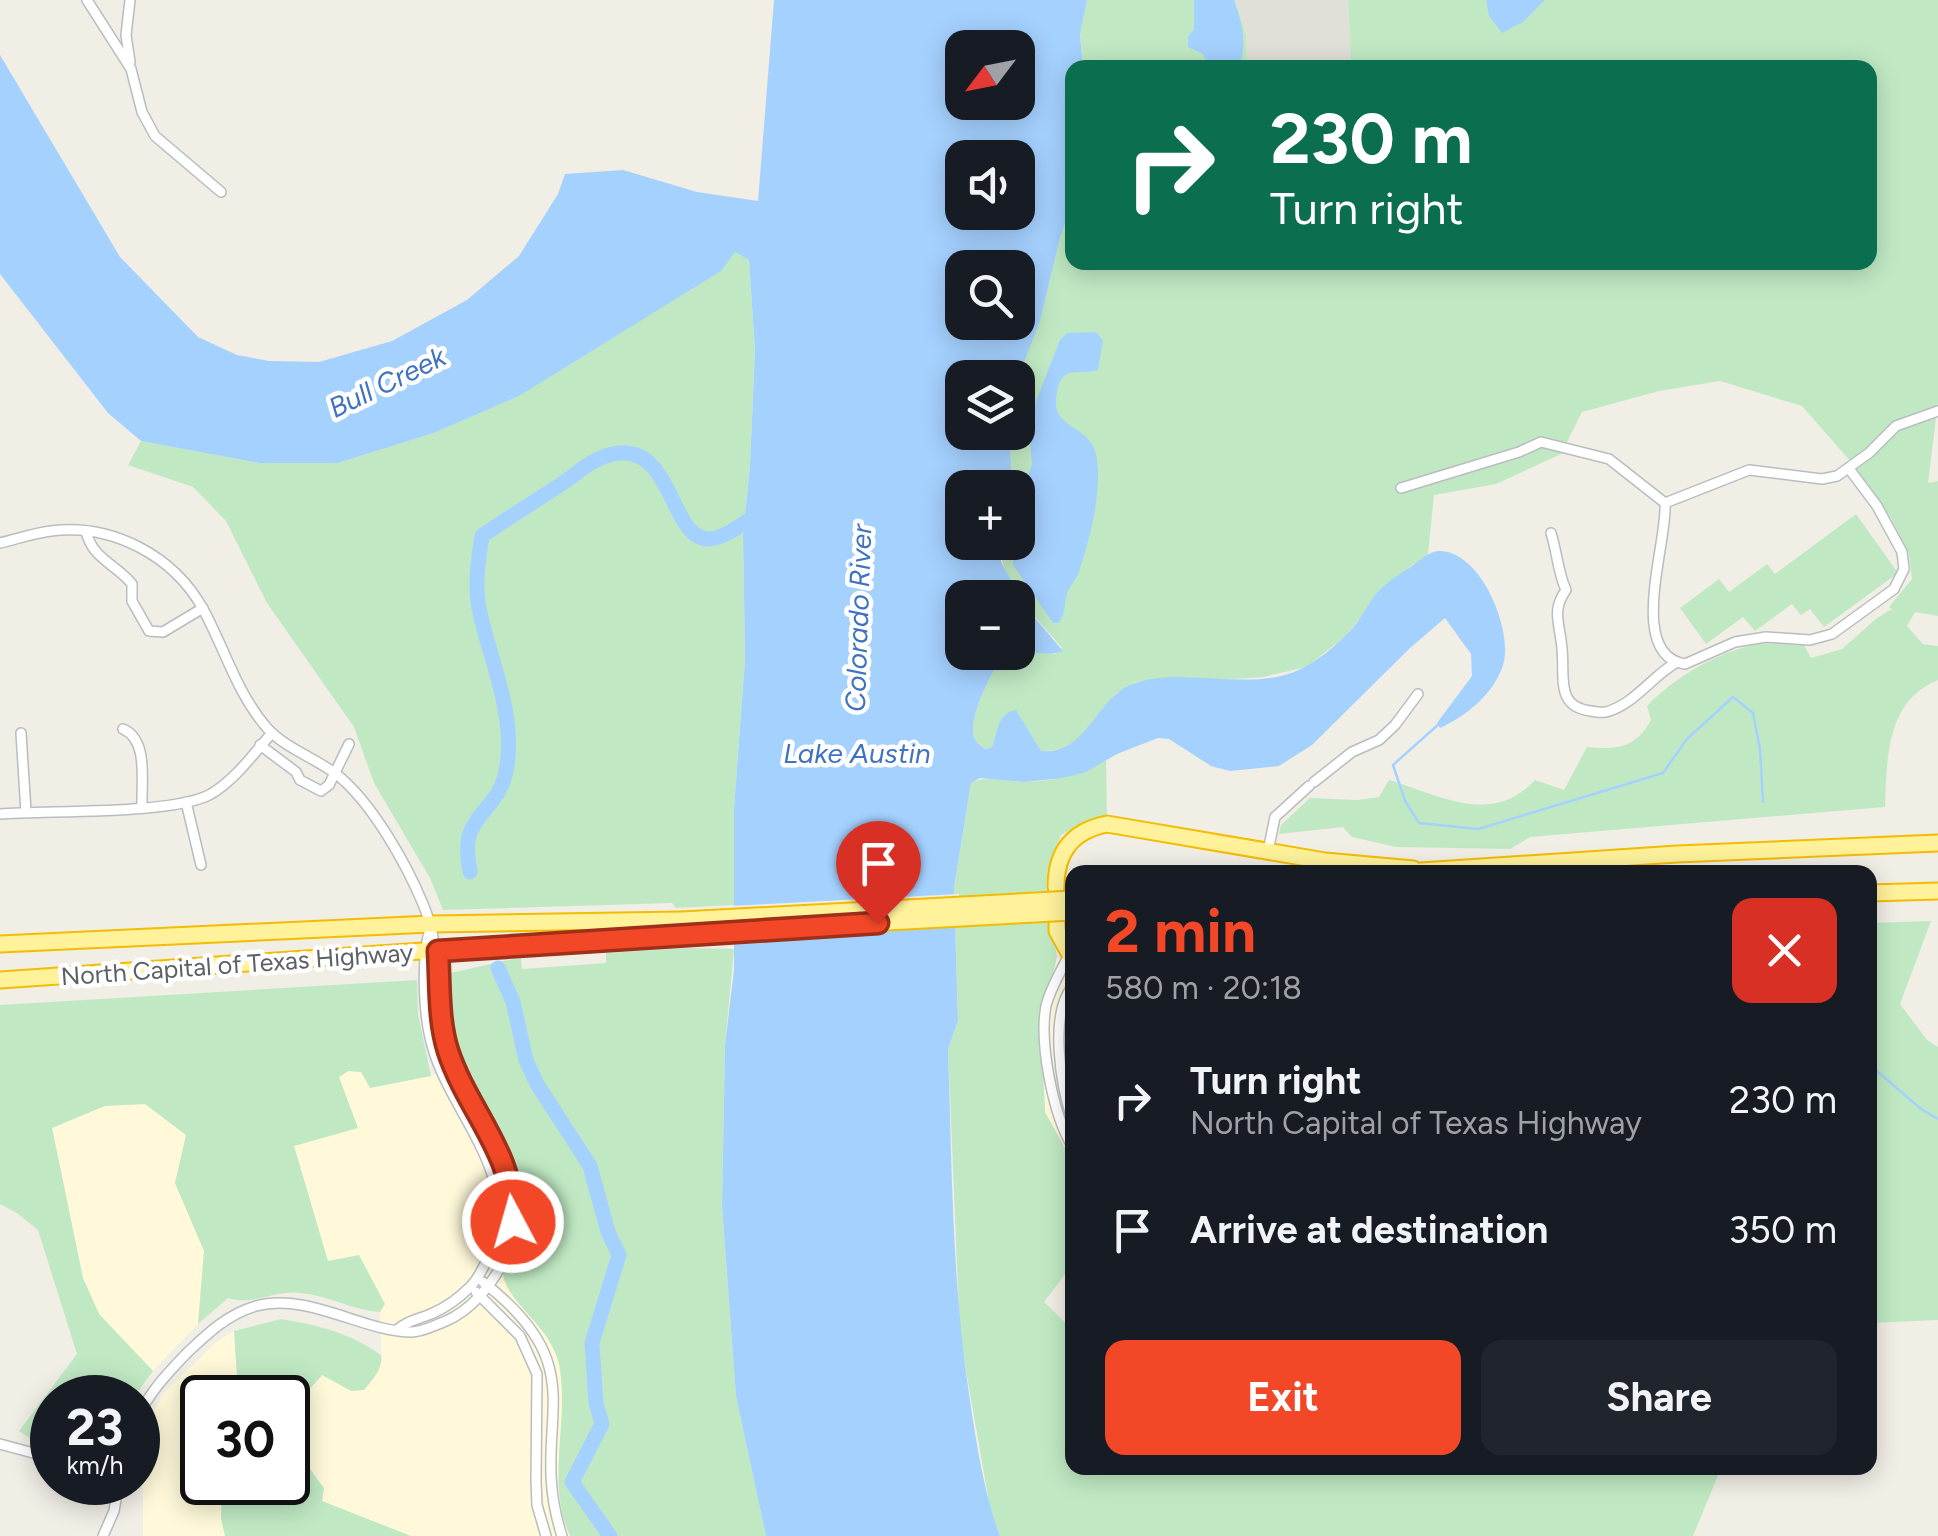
<!DOCTYPE html>
<html lang="en">
<head>
<meta charset="utf-8">
<style>
  body { margin:0; font-family:Figtree,sans-serif; background:#20242c; color:#f1f3f6; height:100vh; display:flex; flex-direction:column; font-size:38px; white-space:nowrap }
  * { box-sizing:border-box; margin:0 }
  p { font-size:32px; color:#9ea1a6 }
  .icon { flex:none; width:55px; height:55px; fill:none; stroke:currentColor; stroke-width:2; stroke-linecap:round; stroke-linejoin:round }
  .map { position:relative; flex:1; overflow:hidden }
  .details { position:absolute; left:1065px; top:865px; width:812px; height:610px; display:flex; flex-direction:column; background:#171b24; border-radius:20px; box-shadow:0 5px 25px #0003 }
  .details>* { flex:none }
  .banner { position:absolute; left:1065px; top:60px; width:812px; height:210px; border-radius:20px; box-shadow:0 5px 25px #0003; background:#0b6e4f; color:#fff; overflow:hidden }
  .needle { width:65px; rotate:238deg }
  .fabs { position:absolute; left:945px; top:30px; display:grid; gap:20px }
  .fabs a { display:grid; place-items:center; width:90px; height:90px; border-radius:20px; background:#171b24; box-shadow:0 5px 25px #0003; font-size:50px }
  .speed { position:absolute; left:30px; top:1375px; display:flex; gap:20px; font-size:50px; font-weight:700; text-align:center }
  .speed>* { display:grid; place-content:center; width:130px; height:130px; border-radius:50%; background:#171b24; box-shadow:0 5px 25px #0003; line-height:1 }
  .speed small { font-size:25px; font-weight:400 }
  .speed .limit { border:5px solid #111; border-radius:15px; background:#fff; color:#111 }
  .pin { position:absolute; display:grid; place-items:center; width:85px; height:85px; color:#fff; margin:-102px -42px; border-radius:50% 50% 50% 0; rotate:-45deg; box-shadow:0 0 10px #0007 }
  .pin .icon { rotate:45deg }
  .me { position:absolute; width:110px; margin:-55px; rotate:354deg; stroke-linejoin:round; filter:drop-shadow(0 0 8px #0008) }
  .turn { display:flex; align-items:center; gap:35px; height:210px; padding:0 40px; font-size:45px }
  .turn .icon { width:130px; height:130px; stroke-width:2.5 }
  .turn b { display:block; font-size:70px; line-height:85px }
  .round { display:grid; place-items:center; flex:none; width:105px; height:105px; border-radius:20px; background:#20242c }
  .headline { display:flex; align-items:center; justify-content:space-between; height:170px; padding:0 40px }
  h1 { font-size:60px; font-weight:700; line-height:75px; color:#f34827 }
  .button { display:flex; gap:20px; margin-top:auto; padding:20px 40px }
  .button a { flex:1; height:115px; border-radius:20px; background:#f34827; color:#fff; font-size:40px; font-weight:700; line-height:115px; text-align:center }
  .button a+a { background:#20242c; color:#f1f3f6 }
  ul { padding:0; list-style:none }
  li { display:flex; align-items:center; gap:30px; height:130px; padding:0 40px }
  li div { flex:1 }
  li b { display:block; font-size:38px }
  li em { font-style:normal }
  .map>svg:first-child { display:block }
  .commercial { fill:#fff9da }
  .industrial { fill:#e0e0d9 }
  .green { fill:#c0e9c3 }
  .water { fill:#a5d1ff; fill-rule:evenodd }
  .pier { fill:#f0eee5 }
  .lines { fill:none; stroke-linecap:round; stroke-linejoin:round }
  .stream { stroke:#a5d1ff; stroke-width:2.5 }
  .river { stroke:#a5d1ff; stroke-width:15 }
  .minor-casing { stroke:#b9bcc1; stroke-width:12 }
  .trunk-casing { stroke:#f4bc00; stroke-width:19 }
  .minor { stroke:#fff; stroke-width:9 }
  .trunk { stroke:#fff29b; stroke-width:15 }
  .trunk-bridge-casing { stroke:#f4bc00; stroke-width:19; stroke-linecap:butt }
  .trunk-bridge { stroke:#fff29b; stroke-width:15 }
  .route-casing { stroke:#9e2f19; stroke-width:25 }
  .route { stroke:#f34827; stroke-width:18 }
  .labels { text-anchor:middle; dominant-baseline:central; stroke-width:9; stroke-linejoin:round; paint-order:stroke }
  .street-label { font-size:25px; fill:#5c6066; stroke:#fff }
  .water-label { font-size:28px; font-style:italic; fill:#3e73c1; stroke:#fff }
</style>
</head>
<body>
<div class="map">
<svg width="1938" height="1536" viewBox="0 0 1938 1536">
  <rect width="100%" height="100%" fill="#f0eee5"/>
  <g class="commercial">
    <path d="M1057 957 1072 967V1161L1045 1112 1041 1022Z"/>
    <path d="M461 1065 520 1177 523 1189 512 1263 503 1273 550 1338 559 1362 564 1404 557 1487 570 1536H411L322 1501 324 1488 310 1470 304 1456 288 1441V1413L323 1375 382 1362 380 1312 385 1303 328 1261 294 1146 357 1128 339 1077 349 1071 361 1072 371 1087 431 1076Z"/>
    <path d="M145 1104 186 1135 175 1183 204 1250 198 1324 153 1371 99 1314 83 1278 52 1127 105 1106Z"/>
    <path d="M234 1331 237 1376 233 1397 202 1398V1482L222 1483 221 1518 225 1536H143V1488L134 1483 138 1482 143 1431 163 1394 216 1342Z"/>
  </g>
  <path class="industrial" d="M1235 0H1348L1351 67H1247L1246 35Z"/>
  <g class="green">
    <path d="M1087 0H1235L1246 35 1247 67 1083 68 1080 34Z"/>
    <path d="M1348 0H1938V402L1928 483 1938 481V616L1915 612 1907 626 1923 644 1938 646V680C1886 701 1887 758 1885 807L1530 837 1510 849 1396 847 1352 837 1343 827 1279 834 1281 825 1310 798 1358 800 1379 797 1389 780C1440 795 1492 827 1535 780L1564 790 1587 747C1617 750 1636 748 1651 720L1647 706C1674 678 1711 656 1749 646 1766 641 1786 644 1804 645L1811 658 1842 649 1877 618 1892 609 1889 607 1912 579 1909 554 1891 518 1852 463 1802 406 1720 381 1659 391 1582 412 1561 454 1496 484 1434 495 1428 554 1385 585 1346 636 1306 667 1263 677 1208 681 1191 677 1135 682 1115 694 1082 738 1071 747 1041 752 1004 715 992 747 987 749C981 746 977 744 974 737 968 718 991 672 1002 657L1028 650 1056 654 1062 648C1039 619 998 583 1001 543L1018 542V488L1011 487C1012 469 1009 451 1011 433L1018 432 1020 368 1040 321 1060 238 1072 204V262H1870V68L1351 67Z"/>
    <path d="M735 251 749 260 755 350 750 465 743 535 745 659 734 809V905L676 908 672 903 443 910 430 878 374 783 354 727 267 603 226 521 193 487 128 465 141 441 259 463H338L434 433 519 396Z"/>
    <path d="M1856 514 1898 573 1824 627 1810 609 1801 615 1792 604 1755 631 1743 617 1706 644 1680 608 1719 579 1729 592 1767 564 1775 574Z"/>
    <path d="M1106 760 1107 819H1091L1061 835 1047 872 1046 885 1057 957 1041 1022 1045 1112 1072 1161V1265L1044 1302 1072 1329V1468H1721L1693 1536H1000L990 1508 960 1336 948 1049 958 1021 954 888 971 783C988 774 1009 783 1028 782 1056 780 1082 775 1106 760Z"/>
    <path d="M1931 921 1900 1004 1927 1040 1938 1047V1320L1870 1323V923Z"/>
    <path d="M686 948 734 949 725 1045 722 1206 736 1395 766 1536H570C545 1482 570 1421 559 1364 551 1326 504 1300 503 1273L512 1263 526 1268 531 1216 528 1191 523 1189 520 1177 461 1065 454 1033 449 973C474 969 496 961 521 958L522 969 606 963V953Z"/>
    <path d="M417 980 418 1014 431 1076 370 1088 361 1072 348 1071 339 1077 358 1128 294 1146 328 1261 359 1255 385 1304 380 1312C352 1310 327 1295 300 1293 275 1290 252 1306 228 1298L198 1324 204 1251 175 1183 186 1135 145 1104 105 1106 52 1128 83 1278 99 1314 153 1371 134 1397 52 1398V1445L35 1442 19 1431 77 1354 38 1230 17 1213 0 1204V1005Z"/>
    <path d="M281 1319C318 1325 350 1333 381 1355 383 1369 373 1379 364 1390L351 1391 322 1375 288 1413V1398L233 1397 237 1376 234 1331Z"/>
    <path d="M288 1441C303 1455 311 1472 324 1488L322 1501 411 1536H225L221 1518 222 1483 288 1482Z"/>
  </g>
  <g class="water">
    <path d="M774 0H1087L1080 35 1083 67 1072 68V204L1060 238 1040 321 1018 378H962V432L1011 433C1009 451 1012 469 1011 487L962 488V542L1001 543V562L1028 610 1063 651C1047 658 1028 647 1002 657 991 673 968 718 974 737 977 744 981 746 986 749L992 747C998 732 997 713 1016 710L1041 751C1089 755 1094 697 1135 683 1186 665 1259 696 1308 665 1320 658 1334 647 1344 637 1358 625 1365 608 1376 594 1386 582 1400 574 1412 566 1420 560 1428 552 1438 551 1481 549 1514 632 1503 665 1494 694 1466 716 1440 728L1437 723 1472 676 1471 654 1445 618 1410 648 1312 745 1279 766 1230 771 1211 766 1169 739 1158 738 1117 754 1086 772 1063 778 1025 782 980 778 971 783 954 888 958 1021 948 1049C952 1167 952 1285 970 1401 977 1447 984 1493 1000 1536H766L736 1396 722 1206 725 1045 734 970V809L745 659 743 535 750 465 755 350 749 260 735 252 721 271 519 396 434 433 338 463H259L141 441 108 413 0 274V55L120 257 198 337 237 355 269 361 319 362 392 341 467 300 519 256 558 194 565 174 623 170 697 192 758 201ZM962 48H1018V102H962ZM962 158H1018V212H962ZM962 268H1018V322H962ZM962 598H1018V652H962Z"/>
    <path d="M1194 0H1234C1242 24 1248 43 1239 67H1208L1203 54 1188 47V37L1194 29Z"/>
    <path d="M1486 0H1545L1523 22 1502 33 1489 16Z"/>
    <path d="M1096 332 1103 341 1098 370C1074 376 1059 363 1056 401 1054 425 1084 427 1093 446 1107 476 1089 544 1078 574 1075 581 1069 587 1067 594 1063 606 1067 610 1059 623H1053L1013 565 1012 543 1018 542V507L1032 464 1030 442 1036 401 1060 340 1067 333Z"/>
  </g>
  <path class="pier" d="M959 894 960 927 729 940V906Z"/>
  <g class="lines">
    <g class="stream">
      <path d="M1440 723 1393 765 1405 801 1419 823 1478 829 1663 773 1687 739 1733 697 1753 713 1760 749 1763 802"/>
      <path d="M1870 1065 1921 1109 1938 1119"/>
    </g>
    <g class="river">
      <path d="M470 872C468 861 466 844 470 833 480 808 502 801 507 766 515 714 491 662 480 613 474 587 478 562 482 536 508 518 534 502 560 485 578 473 591 459 613 454 674 441 669 541 710 539 727 537 745 522 758 514"/>
      <path d="M498 968 513 1002 526 1060 537 1084 590 1166 608 1232 619 1255 592 1343 596 1403 602 1424 572 1482 610 1536"/>
    </g>
    <defs>
      <g id="minor">
        <path d="M87 0 131 69 142 112 155 136 221 192"/>
        <path d="M130 0 126 35 130 62"/>
        <path d="M1401 488 1519 452 1541 442 1609 459 1665 503C1668 542 1626 655 1685 664L1735 642 1766 637 1810 640 1832 634 1894 589 1904 569 1902 552 1877 506 1850 470"/>
        <path d="M1665 503 1749 470 1822 479 1837 476 1869 453 1896 426 1938 411"/>
        <path d="M86 531C92 559 116 564 132 584V601L149 631 163 632 203 608"/>
        <path d="M1551 533C1557 552 1558 573 1566 590 1551 611 1560 623 1562 649 1565 676 1555 707 1591 711 1597 712 1600 713 1606 712 1635 704 1652 676 1677 662"/>
        <path d="M0 543C17 539 34 533 51 531 112 523 174 556 203 609 225 649 236 692 267 728 285 748 315 758 336 774 371 801 406 863 423 904 445 956 432 1005 449 1052 473 1121 541 1184 503 1262 491 1286 471 1310 446 1321 435 1325 423 1332 411 1332 364 1332 308 1292 256 1306 228 1314 208 1333 188 1352 168 1373 150 1391 138 1417"/>
        <path d="M123 729C149 740 141 783 142 807"/>
        <path d="M21 733 26 812"/>
        <path d="M260 745 296 772 300 780 321 791 329 785 349 744"/>
        <path d="M1314 782 1352 752 1379 740 1395 725 1418 694"/>
        <path d="M186 802 201 865"/>
        <path d="M0 814C49 810 173 815 211 794 236 779 253 754 272 733"/>
        <path d="M1268 851 1275 817 1309 786"/>
        <path d="M1069 955C1061 971 1050 989 1046 1006 1039 1043 1053 1114 1072 1146"/>
        <path d="M1072 987C1049 1015 1061 1086 1072 1119"/>
        <path d="M483 1282C602 1374 525 1423 562 1536"/>
        <path d="M476 1292 520 1336 537 1374 536 1481 537 1505 546 1536"/>
        <path d="M398 1329C408 1320 420 1319 433 1313 447 1307 459 1298 470 1287 479 1278 484 1267 489 1255 523 1176 454 1119 433 1049 423 1016 421 961 430 928"/>
        <path d="M0 1444 52 1458"/>
        <path d="M103 1536 114 1511 119 1482"/>
      </g>
      <g id="trunk">
        <path d="M1406 872 1677 854 1938 843"/>
        <path d="M1056 887C1056 852 1072 831 1107 824L1325 861 1413 869"/>
        <path d="M1870 893 1938 891"/>
        <path d="M1057 924V931L1072 958"/>
        <path d="M0 944 431 924 682 920"/>
        <path d="M0 980 683 933"/>
      </g>
    </defs>
    <use href="#minor" class="minor-casing"/>
    <use href="#trunk" class="trunk-casing"/>
    <use href="#minor" class="minor"/>
    <use href="#trunk" class="trunk"/>
    <defs>
      <g id="trunk-bridge">
        <path d="M682 920 1072 899"/>
        <path d="M683 933 1072 912"/>
      </g>
    </defs>
    <use href="#trunk-bridge" class="trunk-bridge-casing"/>
    <use href="#trunk-bridge" class="trunk-bridge"/>
  </g>
  <g class="lines">
    <defs>
      <path id="route" d="M513 1222C516 1155 468 1112 448 1051 438 1020 440 983 438 951L878 923"/>
    </defs>
    <use href="#route" class="route-casing"/>
    <use href="#route" class="route"/>
  </g>
  <g class="labels">
    <g class="street-label">
      <text transform="translate(237 964) rotate(-4)">North Capital of Texas Highway</text>
    </g>
    <g class="water-label">
      <text transform="translate(387 382) rotate(-26)">Bull Creek</text>
      <text transform="translate(858 618) rotate(-88)">Colorado River</text>
      <text x="857" y="753">Lake Austin</text>
    </g>
  </g>
</svg>
<div class="fabs">
<a><svg class="needle" viewBox="-14 -14 28 28"><path d="M0-13l5 13h-10z" fill="#e53935"/><path d="M0 13l5-13h-10z" fill="#9ea1a6"/></svg></a>
<a><svg class="icon" aria-label="sound" viewBox="0 0 24 24"><path d="M4 9h4l5-4v14l-5-4H4zM17 9q2 3 0 6"/></svg></a>
<a><svg class="icon" aria-label="search" viewBox="0 0 24 24"><circle cx="10" cy="10" r="6"/><path d="M15 15l6 6"/></svg></a>
<a><svg class="icon" aria-label="layers" viewBox="0 0 24 24"><path d="M12 4l9 5-9 5-9-5zM3 14l9 5 9-5"/></svg></a>
<a>+</a>
<a>−</a>
</div>
<div class="speed"><div>23<small>km/h</small></div><div class="limit">30</div></div>
<div class="pin" style="left:878px;top:923px;background:#d93025"><svg class="icon" aria-label="arrive" viewBox="0 0 24 24"><path d="M6 21V4h12l-3 4 3 4H6"/></svg></div>
<svg class="me" style="left:513px;top:1222px" viewBox="-20 -20 40 40"><circle r="17" fill="#f34827" stroke="#fff" stroke-width="3"/><path d="M0-11L8 9 0 5-8 9z" fill="#fff"/></svg>
<div class="banner">
<div class="turn"><svg class="icon" aria-label="right" viewBox="0 0 24 24"><path d="M7 20v-9h11M14 6l5 5-5 5"/></svg><div><b>230 m</b>Turn right</div></div>
</div>
<section class="details">
<div class="headline"><div><h1>2 min</h1><p>580 m · 20:18</p></div><a class="round" style="background:#d93025;color:#fff"><svg class="icon" aria-label="close" viewBox="0 0 24 24"><path d="M6 6l12 12M18 6L6 18"/></svg></a></div>
<ul>
<li><svg class="icon" aria-label="right" viewBox="0 0 24 24"><path d="M7 20v-9h11M14 6l5 5-5 5"/></svg><div><b>Turn right</b><p>North Capital of Texas Highway</p></div><em>230 m</em></li>
<li><svg class="icon" aria-label="arrive" viewBox="0 0 24 24"><path d="M6 21V4h12l-3 4 3 4H6"/></svg><div><b>Arrive at destination</b></div><em>350 m</em></li>
</ul>
<div class="button"><a>Exit</a><a>Share</a></div>
</section>
</div>
</body>
</html>
